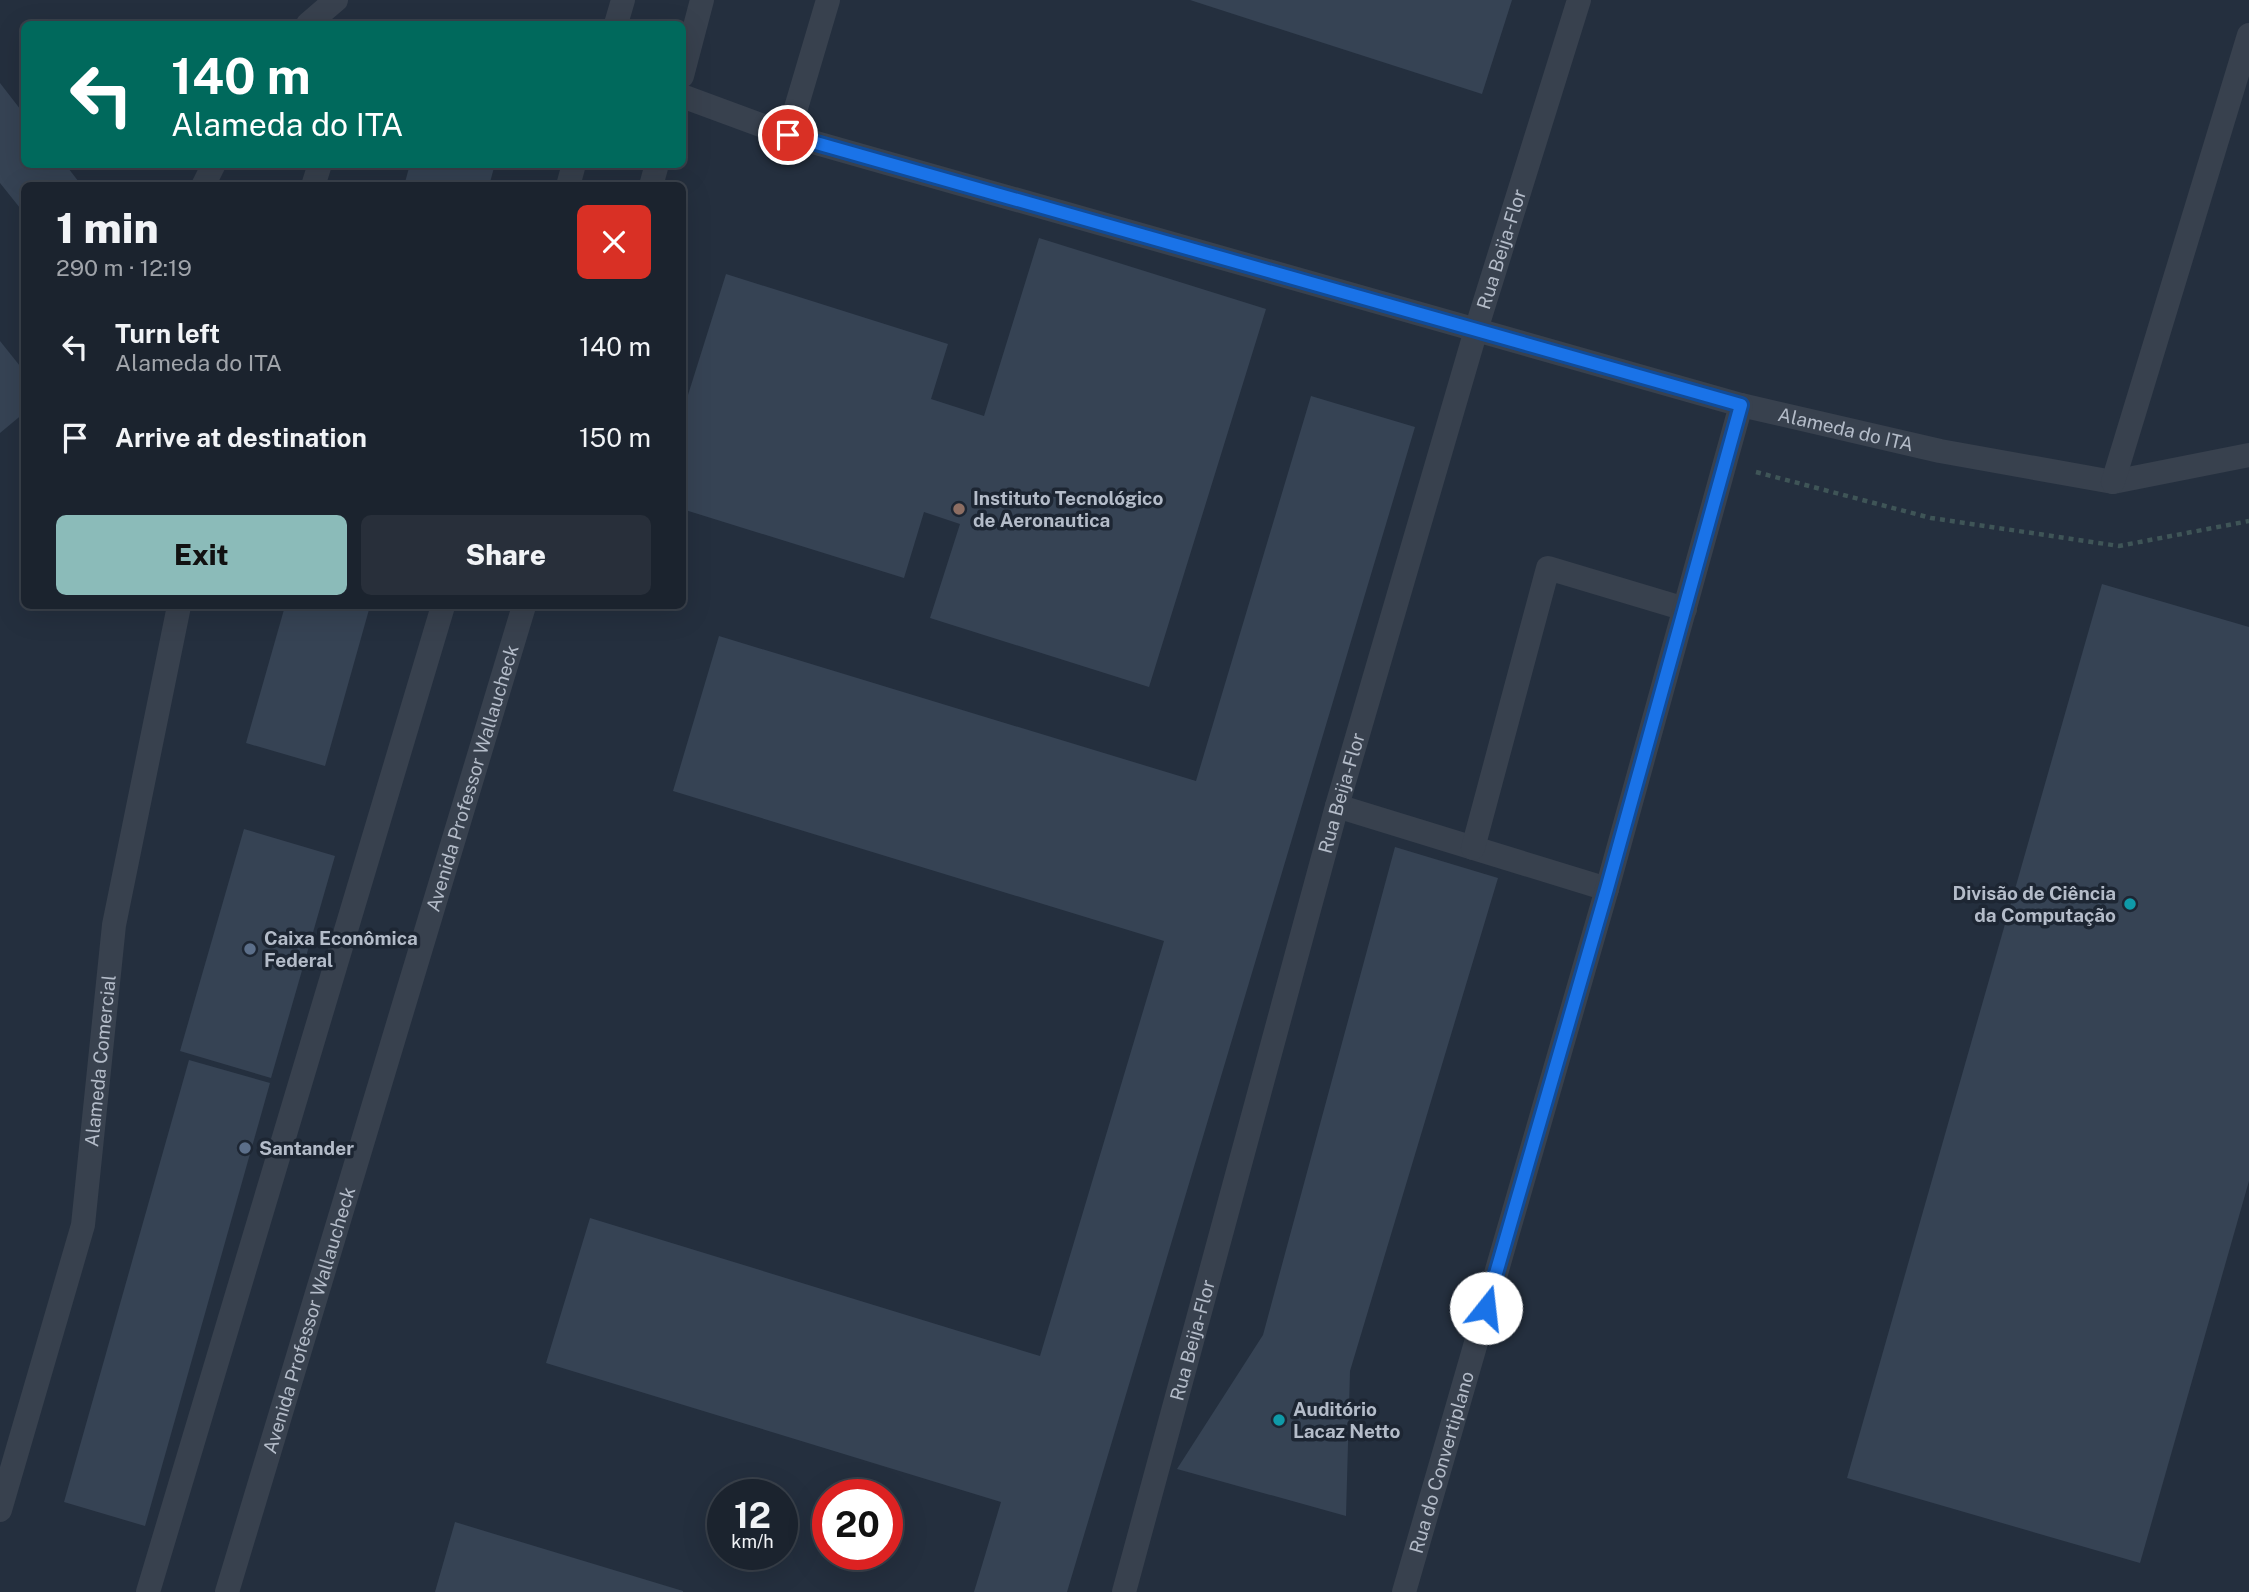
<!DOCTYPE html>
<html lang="en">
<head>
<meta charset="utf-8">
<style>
  body { margin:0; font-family:"Public Sans",sans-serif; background:#282f3a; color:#f1f3f6; height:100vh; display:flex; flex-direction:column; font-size:26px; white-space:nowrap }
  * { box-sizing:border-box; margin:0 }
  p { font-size:23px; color:#a0a4aa }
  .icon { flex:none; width:38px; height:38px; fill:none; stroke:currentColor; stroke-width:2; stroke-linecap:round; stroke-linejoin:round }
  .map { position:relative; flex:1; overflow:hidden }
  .sheet { position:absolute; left:21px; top:182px; width:665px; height:427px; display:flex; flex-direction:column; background:#1b232e; border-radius:10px; box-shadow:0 7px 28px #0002,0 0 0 2px #39404a }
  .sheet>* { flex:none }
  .guide { position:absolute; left:21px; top:21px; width:665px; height:147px; border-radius:10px; box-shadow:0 7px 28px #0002,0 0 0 2px #39404a; background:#00695c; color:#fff; overflow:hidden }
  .speed { position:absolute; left:707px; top:1479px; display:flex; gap:14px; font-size:35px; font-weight:700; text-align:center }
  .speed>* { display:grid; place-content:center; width:91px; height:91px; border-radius:50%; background:#1b232e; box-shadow:0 7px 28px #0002,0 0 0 2px #39404a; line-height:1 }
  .speed small { font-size:18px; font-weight:400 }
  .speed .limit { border:10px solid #d22; background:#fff; color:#111 }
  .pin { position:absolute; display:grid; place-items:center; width:60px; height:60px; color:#fff; margin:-30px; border:4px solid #fff; border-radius:50%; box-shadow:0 2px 7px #0007 }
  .me { position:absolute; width:77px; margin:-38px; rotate:16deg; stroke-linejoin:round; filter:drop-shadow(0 0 5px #0008) }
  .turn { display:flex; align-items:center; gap:24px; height:147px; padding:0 35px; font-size:32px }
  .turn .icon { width:91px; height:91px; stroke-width:2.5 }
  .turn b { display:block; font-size:49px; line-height:60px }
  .round { display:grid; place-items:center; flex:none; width:74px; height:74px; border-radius:10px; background:#282f3a }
  .head { display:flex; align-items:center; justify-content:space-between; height:119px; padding:0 35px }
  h1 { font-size:42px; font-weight:800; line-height:52px }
  .action { display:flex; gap:14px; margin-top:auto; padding:14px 35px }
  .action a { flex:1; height:80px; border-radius:10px; background:#8bbbb9; color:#111; font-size:28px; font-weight:800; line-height:80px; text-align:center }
  .action a+a { background:#282f3a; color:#f1f3f6 }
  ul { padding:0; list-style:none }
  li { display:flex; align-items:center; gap:21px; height:91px; padding:0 35px }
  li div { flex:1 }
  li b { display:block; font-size:26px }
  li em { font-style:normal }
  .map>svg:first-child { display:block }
  .building { fill:#364354 }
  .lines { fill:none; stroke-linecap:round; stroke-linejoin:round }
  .path { stroke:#3f5557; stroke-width:4.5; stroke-dasharray:5 5; stroke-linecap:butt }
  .service { stroke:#38414e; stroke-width:24 }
  .route-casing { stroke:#114b97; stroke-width:18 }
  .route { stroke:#1a73e8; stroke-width:12 }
  .education-dot { fill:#8d6e63; stroke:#1d2633; stroke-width:2.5 }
  .culture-dot { fill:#0f9aa8; stroke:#1d2633; stroke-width:2.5 }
  .service-dot { fill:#5c6f8a; stroke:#1d2633; stroke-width:2.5 }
  .labels { text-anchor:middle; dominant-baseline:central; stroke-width:7; stroke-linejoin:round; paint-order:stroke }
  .street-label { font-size:19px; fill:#b4bcc9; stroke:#1d2633 }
  .poi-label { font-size:19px; font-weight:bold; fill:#b4bcc9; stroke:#1d2633; text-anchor:start }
</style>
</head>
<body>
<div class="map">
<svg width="2249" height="1592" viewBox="0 0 2249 1592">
  <rect width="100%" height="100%" fill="#242f3e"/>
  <g class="building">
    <path d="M1190 0H1512L1482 94Z"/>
    <path d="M0 83 24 114V164H65L82 186H24V213L0 183Z"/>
    <path d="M410 164H495L489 186H404Z"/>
    <path d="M1039 238 1266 309 1149 687 930 618 960 524 924 512 904 578 682 509V414L726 274 948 344 931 399 984 416Z"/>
    <path d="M0 341 24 371V413L0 433Z"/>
    <path d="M1311 396 1415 427 1067 1592H974L1001 1502 546 1363 590 1218 1040 1356 1164 941 673 791 719 636 1196 781Z"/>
    <path d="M2102 584 2249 627V1181L2140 1563 1847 1478Z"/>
    <path d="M285 606H370L325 766 246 743Z"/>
    <path d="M244 829 335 856 271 1078 180 1051Z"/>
    <path d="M1395 847 1498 878 1350 1371 1346 1516 1177 1469 1263 1335Z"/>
    <path d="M189 1060 270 1083 145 1526 64 1502Z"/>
    <path d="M455 1522 683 1591V1592H435Z"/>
  </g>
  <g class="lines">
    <path class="path" d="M1756 472 1931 518 2119 546 2249 521"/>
    <g class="service">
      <path d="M308 24 336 0"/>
      <path d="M616 24 623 0"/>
      <path d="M682 76 702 0"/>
      <path id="s1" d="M682 96 788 135 1741 405 1940 451 2113 482 2249 455"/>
      <path d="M788 135 828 0"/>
      <path d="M203 186 214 164"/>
      <path d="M313 186 320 164"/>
      <path d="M568 186 574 164"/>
      <path d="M651 186 657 164"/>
      <path d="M2113 482 2249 35"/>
      <path d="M1337 806 1607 889"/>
      <path d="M1473 848 1548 568 1685 609"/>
      <path id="s2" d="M0 1510 83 1225 114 925 179 606"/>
      <path d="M148 1592 443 606"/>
      <path id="s3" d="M227 1592 524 606"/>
      <path id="s4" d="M1124 1592 1337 806 1476 330 1579 0"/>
      <path id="s5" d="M1404 1592 1607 889 1741 405"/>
    </g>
  </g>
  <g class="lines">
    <defs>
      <path id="route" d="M788 135 1741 405 1607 889 1486 1308"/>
    </defs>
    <use href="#route" class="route-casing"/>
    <use href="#route" class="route"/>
  </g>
  <circle class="education-dot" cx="959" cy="509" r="7"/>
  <g class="culture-dot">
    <circle cx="2130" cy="904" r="7"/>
    <circle cx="1279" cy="1420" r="7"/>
  </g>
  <g class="service-dot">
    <circle cx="250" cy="949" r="7"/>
    <circle cx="245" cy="1148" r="7"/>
  </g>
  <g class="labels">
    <g class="street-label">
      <text stroke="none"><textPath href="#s4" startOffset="1395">Rua Beija-Flor</textPath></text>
      <text stroke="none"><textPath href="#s1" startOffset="1211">Alameda do ITA</textPath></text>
      <text stroke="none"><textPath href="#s3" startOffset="850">Avenida Professor Wallaucheck</textPath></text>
      <text stroke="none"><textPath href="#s4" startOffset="828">Rua Beija-Flor</textPath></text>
      <text stroke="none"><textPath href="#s2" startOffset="462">Alameda Comercial</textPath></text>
      <text stroke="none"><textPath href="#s3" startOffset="284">Avenida Professor Wallaucheck</textPath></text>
      <text stroke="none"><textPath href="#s4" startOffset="261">Rua Beija-Flor</textPath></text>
      <text stroke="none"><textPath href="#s5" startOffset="135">Rua do Convertiplano</textPath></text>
    </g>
    <g class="poi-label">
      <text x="973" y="498">Instituto Tecnológico<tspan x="973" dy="22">de Aeronautica</tspan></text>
      <text x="2116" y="893" text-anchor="end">Divisão de Ciência<tspan x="2116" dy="22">da Computação</tspan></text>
      <text x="264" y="938">Caixa Econômica<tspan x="264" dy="22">Federal</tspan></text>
      <text x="259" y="1148">Santander</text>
      <text x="1293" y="1409">Auditório<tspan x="1293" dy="22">Lacaz Netto</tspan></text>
    </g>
  </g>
</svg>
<div class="speed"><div>12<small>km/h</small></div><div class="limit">20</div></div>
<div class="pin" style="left:788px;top:135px;background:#d93025"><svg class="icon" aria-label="arrive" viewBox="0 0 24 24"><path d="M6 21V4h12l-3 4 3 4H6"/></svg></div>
<svg class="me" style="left:1486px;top:1308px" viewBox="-20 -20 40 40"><circle r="19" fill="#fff"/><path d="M0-13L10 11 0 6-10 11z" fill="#1a73e8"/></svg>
<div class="guide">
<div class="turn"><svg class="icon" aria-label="left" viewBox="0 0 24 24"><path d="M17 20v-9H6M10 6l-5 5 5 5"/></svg><div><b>140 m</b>Alameda do ITA</div></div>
</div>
<section class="sheet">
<div class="head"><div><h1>1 min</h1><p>290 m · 12:19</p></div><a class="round" style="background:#d93025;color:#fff"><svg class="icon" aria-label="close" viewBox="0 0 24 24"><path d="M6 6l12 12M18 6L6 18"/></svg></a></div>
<ul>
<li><svg class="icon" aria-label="left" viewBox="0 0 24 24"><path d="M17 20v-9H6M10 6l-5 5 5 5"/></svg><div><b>Turn left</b><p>Alameda do ITA</p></div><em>140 m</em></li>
<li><svg class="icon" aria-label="arrive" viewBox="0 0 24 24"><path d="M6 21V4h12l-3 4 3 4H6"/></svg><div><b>Arrive at destination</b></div><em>150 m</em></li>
</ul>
<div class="action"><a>Exit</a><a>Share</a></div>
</section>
</div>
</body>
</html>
